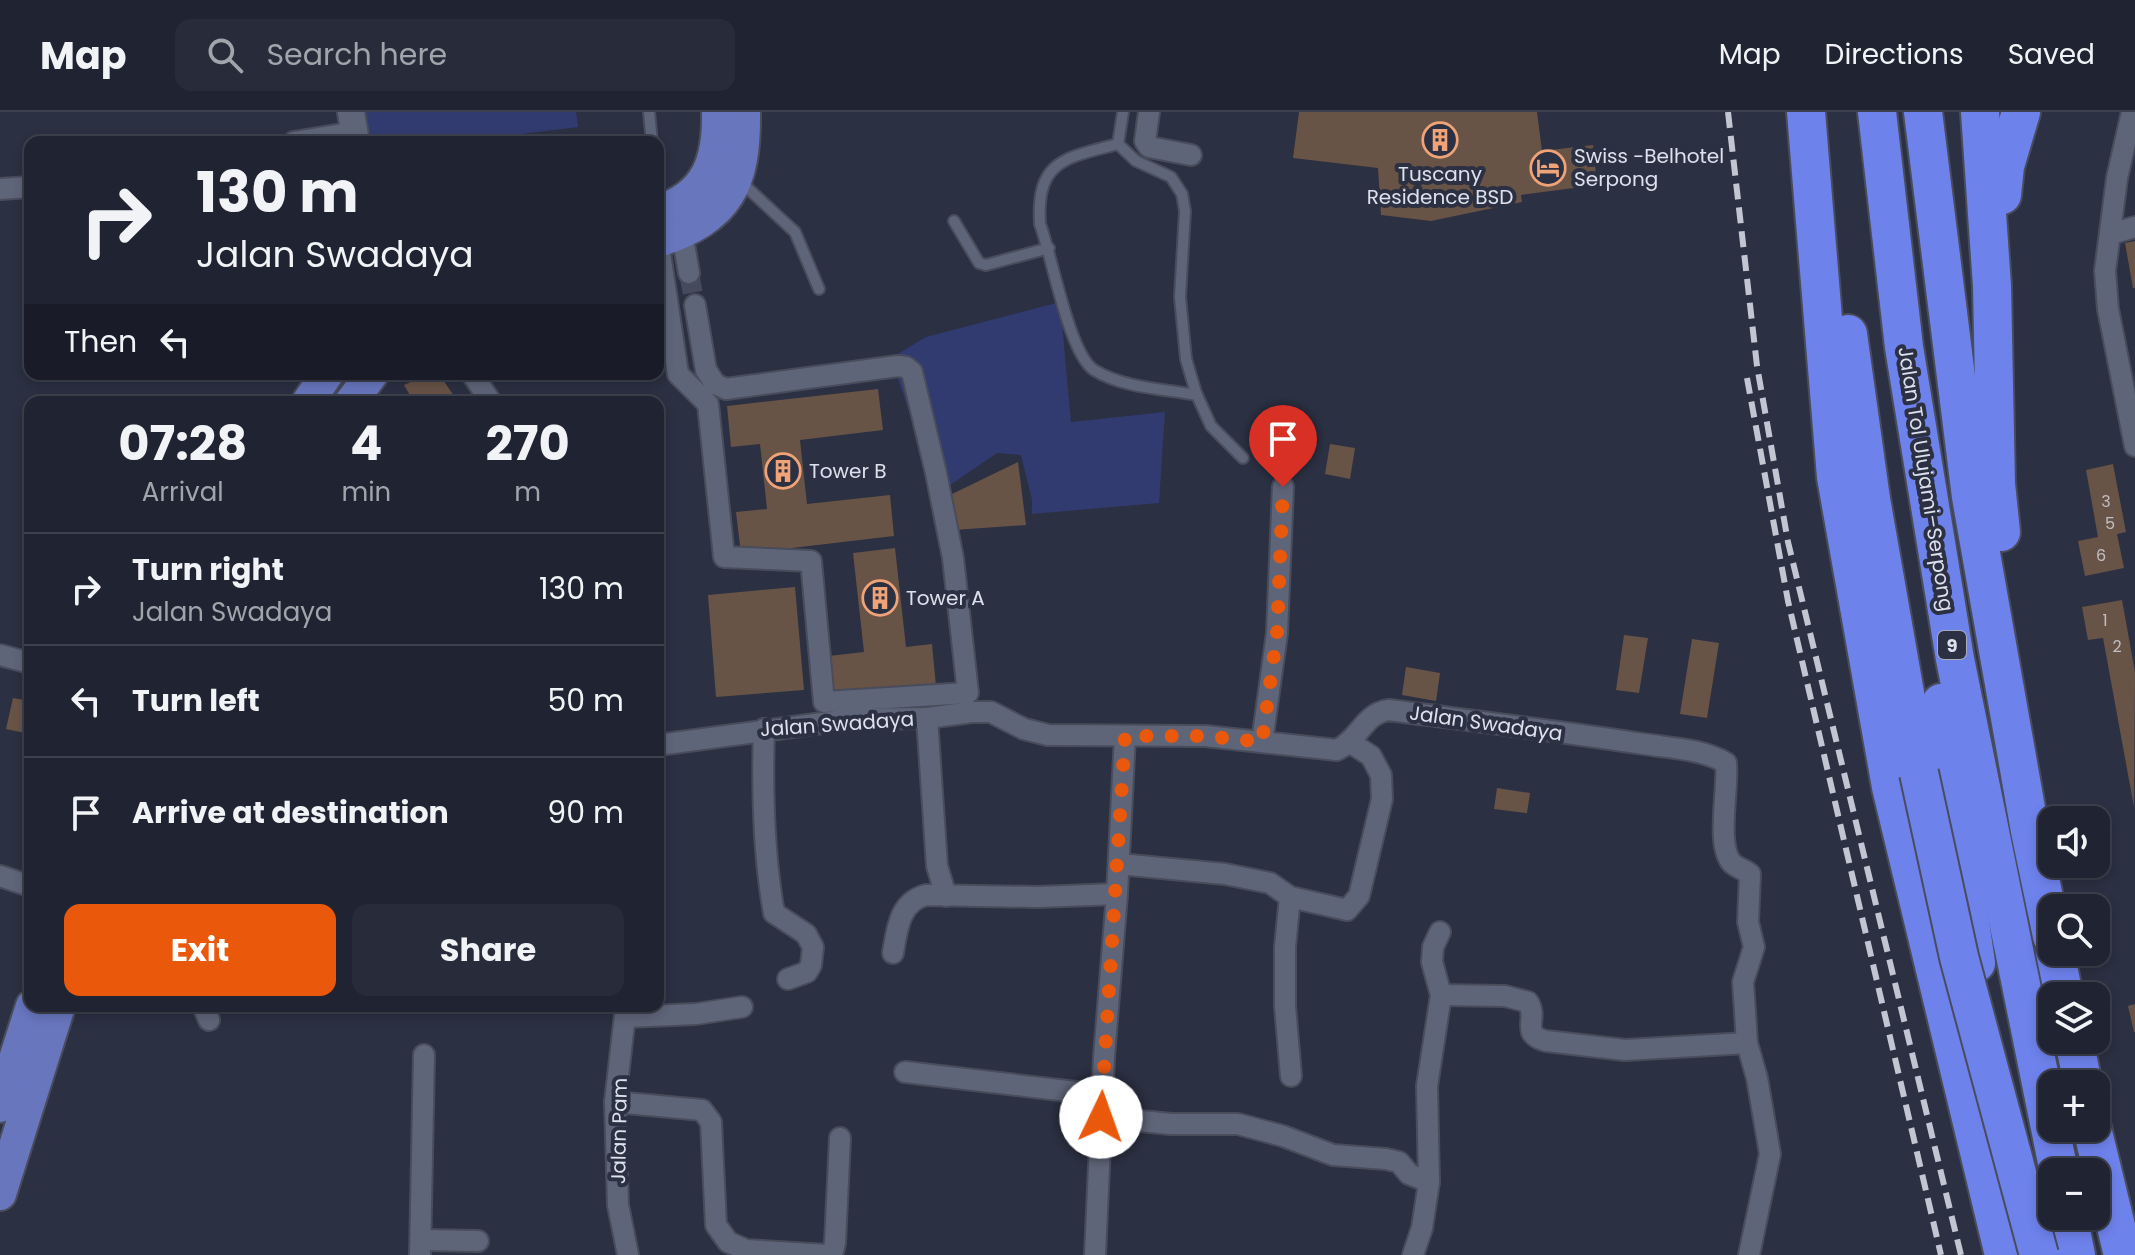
<!DOCTYPE html>
<html lang="en">
<head>
<meta charset="utf-8">
<style>
  body { margin:0; font-family:Poppins,sans-serif; background:#282c3a; color:#f1f3f6; height:100vh; display:flex; flex-direction:column; font-size:30px; white-space:nowrap }
  * { box-sizing:border-box; margin:0 }
  p { font-size:26px; color:#a2a4ac }
  .icon { flex:none; width:44px; height:44px; fill:none; stroke:currentColor; stroke-width:2; stroke-linecap:round; stroke-linejoin:round }
  .map { position:relative; flex:1; overflow:hidden }
  .details { position:absolute; left:24px; top:284px; width:640px; height:616px; display:flex; flex-direction:column; background:#202432; border-radius:16px; box-shadow:0 4px 12px #0003,0 0 0 2px #3d414d }
  .details>* { flex:none }
  .top-card { position:absolute; left:24px; top:24px; width:640px; height:244px; border-radius:16px; box-shadow:0 4px 12px #0003,0 0 0 2px #3d414d; background:#202432; color:#f1f3f6; overflow:hidden }
  .tools { position:absolute; left:2038px; top:694px; display:grid; gap:16px }
  .tools a { display:grid; place-items:center; width:72px; height:72px; border-radius:16px; background:#202432; box-shadow:0 4px 12px #0003,0 0 0 2px #3d414d; font-size:40px }
  .pin { position:absolute; display:grid; place-items:center; width:68px; height:68px; color:#fff; margin:-82px -34px; border-radius:50% 50% 50% 0; rotate:-45deg; box-shadow:0 0 8px #0007 }
  .pin .icon { rotate:45deg }
  .me { position:absolute; width:88px; margin:-44px; rotate:3deg; stroke-linejoin:round; filter:drop-shadow(0 0 6px #0008) }
  .turn { display:flex; align-items:center; gap:28px; height:168px; padding:0 40px; font-size:36px }
  .turn .icon { width:104px; height:104px; stroke-width:2.5 }
  .turn b { display:block; font-size:56px; line-height:68px }
  .then { display:flex; align-items:center; height:76px; padding:0 40px; background:#0003; gap:16px; font-size:30px }
  .eta { display:flex; justify-content:space-evenly; align-items:center; height:136px; text-align:center }
  .eta b { font-size:48px; font-weight:700; line-height:56px }
  .primary-button { display:flex; gap:16px; margin-top:auto; padding:16px 40px }
  .primary-button a { flex:1; height:92px; border-radius:16px; background:#ea580c; color:#fff; font-size:32px; font-weight:700; line-height:92px; text-align:center }
  .primary-button a+a { background:#282c3a; color:#f1f3f6 }
  ul { padding:0; list-style:none }
  li { display:flex; align-items:center; gap:24px; height:112px; padding:0 40px; border-top:2px solid #3d414d }
  li div { flex:1 }
  li b { display:block; font-size:30px }
  li em { font-style:normal }
  header { display:flex; align-items:center; gap:48px; box-sizing:border-box; height:112px; padding:0 40px; background:#202432; border-bottom:2px solid #3d414d }
  header strong { font-size:38px }
  nav { display:flex; gap:44px; margin-inline-start:auto; font-size:28px }
  .search { width:560px; height:72px; background:#282c3a; display:flex; align-items:center; gap:20px; box-sizing:border-box; padding:0 28px; border-radius:16px; color:#a2a4ac; font-size:30px }
  .map>svg:first-child { display:block }
  .green { fill:#313b6f }
  .building { fill:#685347 }
  .lines { fill:none; stroke-linecap:round; stroke-linejoin:round }
  .minor-tunnel { stroke:#464b5c; stroke-width:20; stroke-dasharray:20 10; stroke-linecap:butt }
  .service-casing { stroke:#484c5b; stroke-width:14 }
  .minor-casing { stroke:#484c5b; stroke-width:24 }
  .tertiary-casing { stroke:#484c5b; stroke-width:30 }
  .primary-casing { stroke:#484c5b; stroke-width:36 }
  .motorway-casing { stroke:#484c5b; stroke-width:42 }
  .service { stroke:#5f6579; stroke-width:10 }
  .minor { stroke:#5f6579; stroke-width:20 }
  .tertiary { stroke:#5f6579; stroke-width:26 }
  .primary { stroke:#6876be; stroke-width:32 }
  .motorway { stroke:#6e82ec; stroke-width:38 }
  .rail { stroke:#c2c6d3; stroke-width:6; stroke-dasharray:16 8; stroke-linecap:butt }
  .motorway-bridge-casing { stroke:#484c5b; stroke-width:42; stroke-linecap:butt }
  .motorway-bridge { stroke:#6e82ec; stroke-width:38 }
  .route { stroke:#ea580c; stroke-width:14; stroke-dasharray:0 25.2 }
  .labels { text-anchor:middle; dominant-baseline:central; stroke-width:8; stroke-linejoin:round; paint-order:stroke }
  .number-label { font-size:16px; fill:#c0bec4 }
  .shield { fill:#2b3042; stroke:#a8acba; stroke-width:2 }
  .shield-label { font-size:18px; font-weight:bold; fill:#dde1ed }
  .poi-label { font-size:20px; fill:#dde1ed; stroke:#2b3042; text-anchor:start }
  .street-label { font-size:20px; fill:#dde1ed; stroke:#2b3042 }
</style>
</head>
<body>
<header>
<strong>Map</strong>
<div class="search"><svg class="icon" aria-label="search" viewBox="0 0 24 24"><circle cx="10" cy="10" r="6"/><path d="M15 15l6 6"/></svg>Search here</div>
<nav><a>Map</a><a>Directions</a><a>Saved</a></nav>
</header>
<div class="map">
<svg width="2135" height="1143" viewBox="0 0 2135 1143">
  <rect width="100%" height="100%" fill="#2b3042"/>
  <g class="green">
    <path d="M364 0H576L578 15 457 30H367Z"/>
    <path d="M1060 190 1071 310 1165 300 1159 391 1032 402V388L1021 343 997 341 937 382 891 246 926 225Z"/>
  </g>
  <g class="building">
    <path d="M1299 0H1537L1542 39 1593 33 1597 73 1521 83 1522 90 1431 109 1381 103 1378 56 1293 46Z"/>
    <path d="M2135 129V176H2133L2125 131Z"/>
    <path d="M429 262H439L458 290H414L404 273Z"/>
    <path d="M878 277 883 318 800 328 807 392 890 383 894 424 741 442 736 400 767 397 760 332 731 335 727 294Z"/>
    <path d="M1330 332 1355 336 1350 367 1325 362Z"/>
    <path d="M1018 350 1026 413 954 418 950 383Z"/>
    <path d="M2113 352 2126 420 2117 422 2124 456 2085 464 2078 429 2098 425 2086 358Z"/>
    <path d="M895 436 906 535 932 532 936 574 825 587 820 545 864 540 853 441Z"/>
    <path d="M795 475 804 578 716 585 708 483Z"/>
    <path d="M2122 488 2135 560 2134 695 2103 526 2088 528 2082 495Z"/>
    <path d="M1624 523 1648 526 1639 581 1616 578Z"/>
    <path d="M1692 527 1719 531 1707 606 1680 602Z"/>
    <path d="M1406 555 1440 561 1436 589 1402 583Z"/>
    <path d="M13 586 30 589V622L6 617Z"/>
    <path d="M1497 676 1530 681 1527 701 1494 697Z"/>
    <path d="M2135 892V920H2134L2128 894Z"/>
  </g>
  <g class="lines">
    <path class="minor-tunnel" d="M689 161 695 193"/>
    <defs>
      <g id="service">
        <path d="M649 0 652 30"/>
        <path d="M1123 0 1118 32 1136 49 1171 65 1182 82 1185 99 1180 185 1186 247 1196 281 1211 314 1243 346"/>
        <path d="M1118 32C1065 46 1036 48 1040 112 1052 144 1069 242 1094 258 1123 276 1164 277 1197 283"/>
        <path d="M741 70 795 120 819 177"/>
        <path d="M658 73 661 92"/>
        <path d="M954 109 979 151 986 153 1049 136"/>
      </g>
      <g id="minor">
        <path d="M1149 0 1145 29 1149 35 1191 43"/>
        <path d="M2132 0 2117 66 2105 159 2108 197 2135 334"/>
        <path d="M294 30 355 20"/>
        <path d="M0 77 30 75"/>
        <path d="M682 121 689 161"/>
        <path d="M2110 122 2135 115"/>
        <path d="M658 128 678 262 708 292 724 445 811 449 824 590 968 581 953 446 936 361 912 260 906 255 898 254 726 277 715 272 706 258 695 193"/>
        <path d="M472 262 491 290"/>
        <path d="M0 543 30 551"/>
        <path d="M927 606 937 754 946 784"/>
        <path d="M764 617C762 679 763 740 774 801L806 822 813 835 811 853 807 860 788 867"/>
        <path d="M1262 630 1277 521 1283 375"/>
        <path d="M658 633 852 607 927 606 972 600H991L1024 617 1048 623 1205 624 1337 638C1360 627 1364 601 1389 598 1474 609 1559 619 1644 632 1670 636 1703 637 1726 651 1729 675 1715 736 1733 752 1738 756 1745 758 1750 762L1748 810 1754 835 1743 870 1747 931 1757 966 1770 1042 1749 1143"/>
        <path d="M1119 752 1225 762 1270 771 1290 785 1347 798 1359 784 1382 687 1381 663 1371 644 1351 631"/>
        <path d="M0 764 30 774"/>
        <path d="M1290 785 1285 835V894L1291 964"/>
        <path d="M893 841C897 818 899 790 926 783L1038 785 1117 782"/>
        <path d="M1441 883 1505 884 1528 890C1539 907 1519 922 1546 929L1625 938 1747 931"/>
        <path d="M203 894 209 908"/>
        <path d="M626 894 615 990 618 1093 628 1143"/>
        <path d="M626 905 696 902 742 895"/>
        <path d="M905 960 1102 983"/>
        <path d="M615 990 702 998 711 1010 716 1113 728 1130 746 1138 827 1143"/>
        <path d="M1101 1005 1171 1012H1238L1283 1024 1333 1043 1386 1047 1399 1050 1409 1062 1429 1070"/>
        <path d="M421 1128 478 1129"/>
        <path d="M420 1143 424 943"/>
        <path d="M832 1143 835 1131 840 1026"/>
        <path d="M1095 1143 1104 945 1117 782 1125 624"/>
        <path d="M1413 1143 1422 1116 1429 1070 1427 974 1441 883 1432 850 1433 835 1440 820"/>
      </g>
      <path id="tertiary" d="M351 0 356 30"/>
      <g id="primary">
        <path d="M658 99C708 84 719 48 718 0"/>
        <path d="M658 129C729 106 745 72 744 0"/>
        <path d="M308 290 327 262"/>
        <path d="M351 290 372 262"/>
        <path d="M0 994 32 894"/>
        <path d="M0 1082 59 894"/>
      </g>
      <g id="motorway">
        <path d="M1806 0 1836 365 1891 675 2004 1143"/>
        <path d="M1877 0 1904 235 1955 547 2059 1060"/>
        <path d="M1923 0 1971 385 2030 719 2052 824"/>
        <path d="M1980 0 1992 174 1996 372 2001 420"/>
        <path d="M2002 83 2005 54 2021 0"/>
        <path d="M1848 222 1871 387 1919 661"/>
        <path d="M1941 591 1947 653 1976 851"/>
        <path d="M2055 840 2064 884"/>
        <path d="M2074 928 2083 972"/>
        <path d="M2092 1016 2123 1143"/>
        <path d="M2068 1104 2076 1143"/>
      </g>
    </defs>
    <use href="#service" class="service-casing"/>
    <use href="#minor" class="minor-casing"/>
    <use href="#tertiary" class="tertiary-casing"/>
    <use href="#primary" class="primary-casing"/>
    <use href="#motorway" class="motorway-casing"/>
    <use href="#service" class="service"/>
    <use href="#minor" class="minor"/>
    <use href="#tertiary" class="tertiary"/>
    <use href="#primary" class="primary"/>
    <use href="#motorway" class="motorway"/>
    <g class="rail">
      <path d="M1728 0 1757 254 1788 430 1961 1143"/>
      <path d="M1747 266 1788 489 1941 1143"/>
    </g>
    <defs>
      <path id="motorway-bridge" d="M1919 661 1959 845 2039 1143"/>
    </defs>
    <use href="#motorway-bridge" class="motorway-bridge-casing"/>
    <use href="#motorway-bridge" class="motorway-bridge"/>
  </g>
  <g class="lines">
    <path class="route" d="M1101 1005 1125 624H1205L1262 630 1277 521 1283 375"/>
  </g>
  <defs>
    <symbol id="building-ring" viewBox="-11 -11 22 22"><circle r="9.5" fill="#2b3042" stroke="#efa377" stroke-width="1.5"/><path d="M-4-6H4V6H1V3H-1V6H-4ZM-2.5-4.3h1.7v1.8h-1.7ZM.8-4.3h1.7v1.8H.8ZM-2.5-1h1.7V.8h-1.7ZM.8-1h1.7V.8H.8Z" fill="#efa377"/></symbol>
    <symbol id="hotel-ring" viewBox="-11 -11 22 22"><circle r="9.5" fill="#2b3042" stroke="#efa377" stroke-width="1.5"/><path d="M-6-4.5h1.5V1H6V5H4.5V3h-9V5H-6ZM-4 0a1.8 1.8 0 1 1 3.6 0ZM.5 0V-2.5h3Q6-2.5 6 0Z" fill="#efa377"/></symbol>
  </defs>
  <g fill-rule="evenodd">
    <use href="#building-ring" x="1420" y="8" width="40" height="40"/>
    <use href="#hotel-ring" x="1528" y="36" width="40" height="40"/>
    <use href="#building-ring" x="763" y="339" width="40" height="40"/>
    <use href="#building-ring" x="860" y="466" width="40" height="40"/>
  </g>
  <g class="labels">
    <g class="number-label">
      <text x="2106" y="389">3</text>
      <text x="2110" y="411">5</text>
      <text x="2101" y="443">6</text>
      <text x="2105" y="508">1</text>
      <text x="2117" y="534">2</text>
    </g>
    <rect class="shield" x="1938" y="519" width="28" height="28" rx="6"/>
    <g class="shield-label">
      <text x="1952" y="533">9</text>
    </g>
    <g class="poi-label">
      <text x="1574" y="44">Swiss -Belhotel<tspan x="1574" dy="23">Serpong</tspan></text>
      <text x="1440" y="62" text-anchor="middle">Tuscany<tspan x="1440" dy="23">Residence BSD</tspan></text>
      <text x="809" y="359">Tower B</text>
      <text x="906" y="486">Tower A</text>
    </g>
    <g class="street-label">
      <text transform="translate(1926 367) rotate(81)">Jalan Tol Ulujami–Serpong</text>
      <text transform="translate(1486 611) rotate(8)">Jalan Swadaya</text>
      <text transform="translate(837 612) rotate(-4)">Jalan Swadaya</text>
      <text transform="translate(619 1019) rotate(-89)">Jalan Pam</text>
    </g>
  </g>
</svg>
<div class="tools">
<a><svg class="icon" aria-label="sound" viewBox="0 0 24 24"><path d="M4 9h4l5-4v14l-5-4H4zM17 9q2 3 0 6"/></svg></a>
<a><svg class="icon" aria-label="search" viewBox="0 0 24 24"><circle cx="10" cy="10" r="6"/><path d="M15 15l6 6"/></svg></a>
<a><svg class="icon" aria-label="layers" viewBox="0 0 24 24"><path d="M12 4l9 5-9 5-9-5zM3 14l9 5 9-5"/></svg></a>
<a>+</a>
<a>−</a>
</div>
<div class="pin" style="left:1283px;top:375px;background:#d93025"><svg class="icon" aria-label="arrive" viewBox="0 0 24 24"><path d="M6 21V4h12l-3 4 3 4H6"/></svg></div>
<svg class="me" style="left:1101px;top:1005px" viewBox="-20 -20 40 40"><circle r="19" fill="#fff"/><path d="M0-13L10 11 0 6-10 11z" fill="#ea580c"/></svg>
<div class="top-card">
<div class="turn"><svg class="icon" aria-label="right" viewBox="0 0 24 24"><path d="M7 20v-9h11M14 6l5 5-5 5"/></svg><div><b>130 m</b>Jalan Swadaya</div></div>
<div class="then">Then<svg class="icon" aria-label="left" viewBox="0 0 24 24"><path d="M17 20v-9H6M10 6l-5 5 5 5"/></svg></div>
</div>
<section class="details">
<div class="eta">
<div><b>07:28</b><p>Arrival</p></div>
<div><b>4</b><p>min</p></div>
<div><b>270</b><p>m</p></div>
</div>
<ul>
<li><svg class="icon" aria-label="right" viewBox="0 0 24 24"><path d="M7 20v-9h11M14 6l5 5-5 5"/></svg><div><b>Turn right</b><p>Jalan Swadaya</p></div><em>130 m</em></li>
<li><svg class="icon" aria-label="left" viewBox="0 0 24 24"><path d="M17 20v-9H6M10 6l-5 5 5 5"/></svg><div><b>Turn left</b></div><em>50 m</em></li>
<li><svg class="icon" aria-label="arrive" viewBox="0 0 24 24"><path d="M6 21V4h12l-3 4 3 4H6"/></svg><div><b>Arrive at destination</b></div><em>90 m</em></li>
</ul>
<div class="primary-button"><a>Exit</a><a>Share</a></div>
</section>
</div>
</body>
</html>
